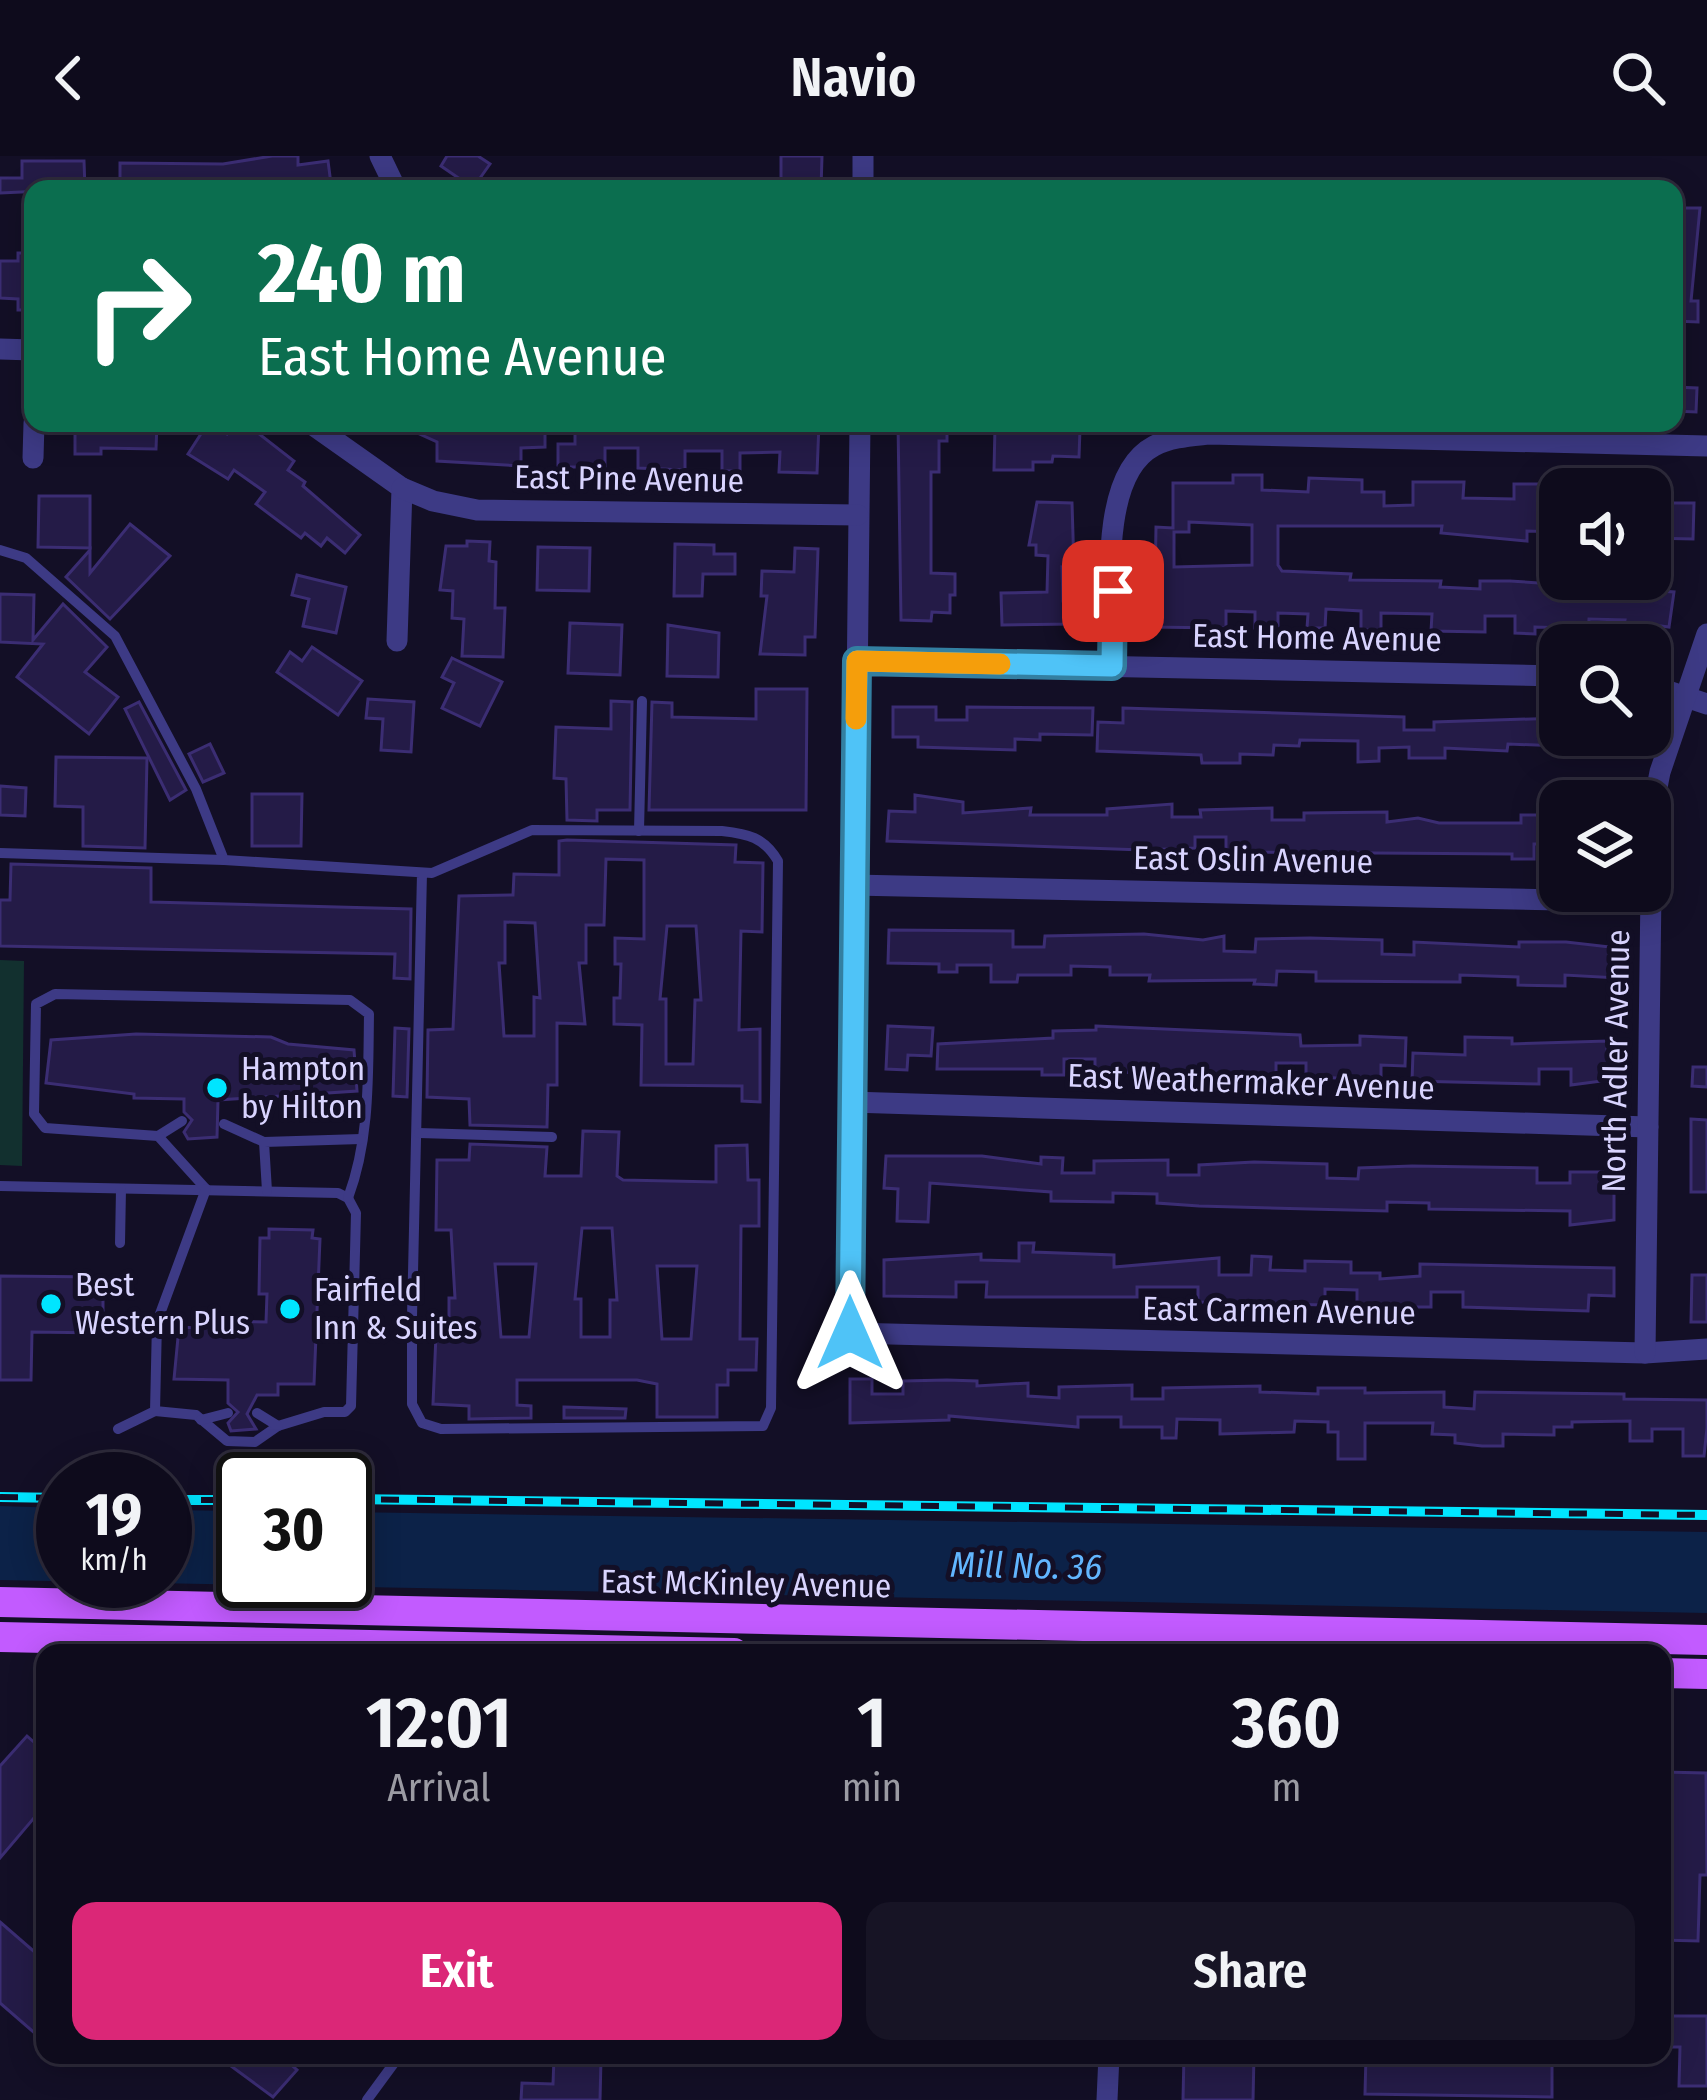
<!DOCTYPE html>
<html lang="en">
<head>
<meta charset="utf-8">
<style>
  body { margin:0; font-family:"Fira Sans Condensed",sans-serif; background:#171425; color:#f1f3f6; height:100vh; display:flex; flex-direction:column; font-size:45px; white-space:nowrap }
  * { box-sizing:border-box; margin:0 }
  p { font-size:39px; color:#9b9ba3 }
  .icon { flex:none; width:66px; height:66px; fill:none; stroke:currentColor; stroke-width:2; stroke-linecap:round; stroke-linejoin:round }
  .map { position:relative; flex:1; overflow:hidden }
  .drawer { position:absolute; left:36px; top:1488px; width:1635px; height:420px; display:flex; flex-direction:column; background:#0e0b1c; border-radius:24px; box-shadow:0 6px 30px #0003,0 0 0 3px #2e2b3b }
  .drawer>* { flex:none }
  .banner { position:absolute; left:24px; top:24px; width:1659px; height:252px; border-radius:24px; box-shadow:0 6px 30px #0003,0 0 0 3px #2e2b3b; background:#0b6e4f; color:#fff; overflow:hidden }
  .buttons { position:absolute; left:1539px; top:312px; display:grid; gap:24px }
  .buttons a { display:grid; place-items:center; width:132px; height:132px; border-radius:24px; background:#0e0b1c; box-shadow:0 6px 30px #0003,0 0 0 3px #2e2b3b; font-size:60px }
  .speed { position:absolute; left:36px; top:1296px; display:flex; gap:24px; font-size:60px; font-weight:700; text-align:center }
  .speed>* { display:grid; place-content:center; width:156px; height:156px; border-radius:50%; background:#0e0b1c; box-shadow:0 6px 30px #0003,0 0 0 3px #2e2b3b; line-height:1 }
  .speed small { font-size:30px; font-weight:400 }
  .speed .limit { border:6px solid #111; border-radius:18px; background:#fff; color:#111 }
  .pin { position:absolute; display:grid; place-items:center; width:102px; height:102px; color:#fff; margin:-51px; border-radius:24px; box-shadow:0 6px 18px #0006 }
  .me { position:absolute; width:132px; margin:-66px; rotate:0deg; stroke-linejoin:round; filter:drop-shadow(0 0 9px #0008) }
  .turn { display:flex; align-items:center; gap:42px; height:252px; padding:0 36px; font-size:54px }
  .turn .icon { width:156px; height:156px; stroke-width:2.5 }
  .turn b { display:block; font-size:84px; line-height:102px }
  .eta { display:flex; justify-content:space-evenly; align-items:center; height:204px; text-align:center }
  .eta b { font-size:72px; font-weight:600; line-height:84px }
  .button { display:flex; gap:24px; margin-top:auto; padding:24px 36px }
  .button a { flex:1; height:138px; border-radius:24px; background:#db2777; color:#fff; font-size:48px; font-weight:600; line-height:138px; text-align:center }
  .button a+a { background:#171425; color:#f1f3f6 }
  header { display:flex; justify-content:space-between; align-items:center; height:156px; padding:0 36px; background:#0e0b1c; font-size:54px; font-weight:600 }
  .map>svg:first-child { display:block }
  .green { fill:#12302f }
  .water { fill:#0c2248 }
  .building { fill:#241b47; stroke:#3b2d73; stroke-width:3; fill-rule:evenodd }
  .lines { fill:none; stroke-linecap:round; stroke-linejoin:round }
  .service { stroke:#3d3a85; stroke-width:10 }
  .minor { stroke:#3d3a85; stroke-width:21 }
  .primary { stroke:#c25bff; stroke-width:30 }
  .rail-casing { stroke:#00e5ff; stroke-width:10 }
  .rail { stroke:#130f26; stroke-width:6; stroke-dasharray:18; stroke-linecap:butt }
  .route-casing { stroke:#337fa1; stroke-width:30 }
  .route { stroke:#4fc3f7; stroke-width:21 }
  .slow { stroke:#f59e0b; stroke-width:21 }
  .poi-dot { fill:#00e5ff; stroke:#130f26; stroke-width:4.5 }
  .labels { text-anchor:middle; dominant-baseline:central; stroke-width:10; stroke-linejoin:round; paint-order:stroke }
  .street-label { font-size:33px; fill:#d9d4ff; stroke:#130f26 }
  .poi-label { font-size:33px; fill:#d9d4ff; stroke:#130f26; text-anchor:start }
  .water-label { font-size:36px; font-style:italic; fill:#62b6ff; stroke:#130f26 }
</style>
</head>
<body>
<header><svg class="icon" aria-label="back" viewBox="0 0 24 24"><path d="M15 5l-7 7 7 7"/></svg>Navio<svg class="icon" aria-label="search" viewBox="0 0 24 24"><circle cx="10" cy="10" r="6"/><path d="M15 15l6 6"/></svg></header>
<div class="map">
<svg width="1707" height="1944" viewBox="0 0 1707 1944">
  <rect width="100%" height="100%" fill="#130f26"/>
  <path class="green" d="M0 804 24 805 22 1010 0 1009Z"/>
  <path class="water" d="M0 1350 63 1352V1425H165V1354L243 1355V1425H345V1356L1707 1376V1457L0 1424Z"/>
  <g class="building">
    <path d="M272 0H298V9L328 5 331 28 245 33 244 23 216 26V33H120V7L223 8Z"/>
    <path d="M447 0H478L490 8 473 32 441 10Z"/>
    <path d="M781 0H822L821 33H781Z"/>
    <path d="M22 5H84L85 33 0 37V22H22Z"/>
    <path d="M1674 52H1700L1691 145H1698V166L1674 165Z"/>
    <path d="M18 97H33V154H18V143L0 142V105H18Z"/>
    <path d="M1674 231 1697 232 1696 256 1674 255Z"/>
    <path d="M75 267H157L156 293 101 292V298H75Z"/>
    <path d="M208 267 227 278 235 267 258 277 294 305 288 314 305 326 303 330 360 379 345 397 327 382 321 390 305 377 301 382 256 348 265 336 234 314 228 323 188 298Z"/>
    <path d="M395 267H545V291L521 292V310L437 305V286Z"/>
    <path d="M575 267H819L817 317 779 316 780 296 740 297V315H722V295H685V314L638 312V292H605V311H558V288H575Z"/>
    <path d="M898 267H947V285H939V316H931V417L955 418V439H950V457L932 456 931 465 901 464Z"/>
    <path d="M995 271 1080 273 1079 301 1053 300 1052 306H1033V314H994Z"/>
    <path d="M1233 319H1262V334L1308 336 1309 322 1362 324V336H1384V350L1413 349V326H1464L1463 342 1514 343V328H1560V376L1527 375V385L1441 377 1442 370H1278V409L1282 415 1351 418 1350 424 1441 425 1440 431 1480 433V425H1510L1674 436 1669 471 1644 468 1642 484 1622 481 1625 464 1589 463 1588 480H1568L1569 472 1535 471V478L1515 477V460H1485V476L1431 475 1432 458 1381 457V474H1361V455L1326 453 1325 472H1307L1308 458 1278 457V473L1255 472V456L1226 455V472L1147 471V430H1155L1156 371 1173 372V327H1233ZM1189 366 1252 369V409L1174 411V376H1189Z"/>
    <path d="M1650 330H1669V347H1694L1693 383 1650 382Z"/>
    <path d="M39 340H90V392L38 391Z"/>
    <path d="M1037 346 1072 347 1074 412 1062 411 1063 445H1072L1073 468 1002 469 1001 437 1047 436 1048 400 1036 399V389H1029Z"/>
    <path d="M130 368 170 400 110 463 66 421 90 394V417Z"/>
    <path d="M467 385 490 386 489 405 496 406 495 452H505L503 501 462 500 464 463 452 462 453 435 440 434 446 390H467Z"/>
    <path d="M675 388 714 389V398H735V418H703L702 440H674Z"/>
    <path d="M538 391 590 392 589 435 537 434Z"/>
    <path d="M795 392 818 393 815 481H805V499L760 498 767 440H761L762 415 794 416Z"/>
    <path d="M297 419 346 431 336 477 303 470 309 443 292 439Z"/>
    <path d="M0 438 34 439 33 484 63 448 107 491 85 516 118 541 89 578 17 521 43 488 0 486Z"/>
    <path d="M570 467 622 469 620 519 568 517Z"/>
    <path d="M668 469 719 477 718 521 667 520Z"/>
    <path d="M312 491 362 525 338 559 277 516 290 496 302 505Z"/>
    <path d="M452 502 502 526 480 570 442 552 454 527 442 521Z"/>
    <path d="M756 533H807L806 654H649L652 546 672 547V561L756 563Z"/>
    <path d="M368 543 414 546 411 596 381 594 383 563 366 562Z"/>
    <path d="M611 545 632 546 630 654H597V665L567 664 566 623 554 622 556 571 611 573Z"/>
    <path d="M139 546 186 634 170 644 125 553Z"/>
    <path d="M893 551H936V564H967V551L1093 552 1092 579 1040 578V584L1015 583V594L918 591V581H893Z"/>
    <path d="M1123 552 1404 561V574H1434V566L1560 562V590L1508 588 1507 595 1445 592V602H1409V591L1379 592V605L1358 606V585L1300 584 1299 590 1274 589 1273 599 1240 598V607H1202L1201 599 1097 595 1098 566 1123 567Z"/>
    <path d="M1566 579H1613V596L1566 597Z"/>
    <path d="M210 588 224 617 203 626 189 598Z"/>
    <path d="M56 601 147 602 145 692 83 690V651L55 650Z"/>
    <path d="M0 630 26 632 25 660 0 659Z"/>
    <path d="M252 638H302L301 690H252Z"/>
    <path d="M915 639 963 646V657L1031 652 1030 659H1107V653L1172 648V661H1201L1200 654 1272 652V664H1304V657L1387 656V666L1418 662 1439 667H1521V659H1539V648H1559V688H1534V703H1512V698L1226 696V681H1195V692L1143 694 887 685 889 655 915 656Z"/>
    <path d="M567 684 736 689 735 706 763 707 762 776 741 775 739 874 760 873V946L742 945V930L641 929 642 869 614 868V842H620L621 808H615V782L644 783V704L606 703 604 769H586V807H579L585 868 557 867V929H548L547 971 470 969 469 943 427 941 428 874 453 873 459 740 513 739 514 718 559 719V685ZM505 766 535 767 540 842 534 841V880H504L499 807H505ZM667 770H696L701 844H695L693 908H666V843H660Z"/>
    <path d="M11 708 151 712V746L411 753 410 823 394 822 395 798 0 790V744H10Z"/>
    <path d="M889 774 1013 775V791H1044L1045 780 1144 778 1203 784 1224 780V795L1255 796 1256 783 1310 782 1382 784V798L1414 799V786L1519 791V786H1566L1619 792 1618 822 1565 819V830L1518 829V821L1460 819V826L1316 825V816L1277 815 1276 829 1254 828 1255 824 1149 825 1150 819H1110V811L1071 810V819H1018L1017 826H991V809H957V816H939V808L888 807Z"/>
    <path d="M888 870 933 872 931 900 908 899 907 914 886 913Z"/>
    <path d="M1096 870 1300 879 1301 890 1360 889V880L1406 882 1405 910 1381 909V925L1306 920V907H1276V922L1095 915V903H1064V919H1042V913H937L938 888 1053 882V875L1096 874Z"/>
    <path d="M395 872 409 873 407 941 393 940Z"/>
    <path d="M136 878 271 881 288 888 354 894 357 935 218 944 217 981 188 983 184 976 192 964 184 956V943L134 942V938L46 927 51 884Z"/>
    <path d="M1465 881 1512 882V888L1607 885V896H1617V923L1571 929V913H1539V928L1412 925 1413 897 1465 899Z"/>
    <path d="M1693 911H1707V931L1692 930Z"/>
    <path d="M1691 963 1707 964V1036H1691Z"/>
    <path d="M583 975 619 976 617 1020 623 1024 716 1026V990L747 989 748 1024H759V1070H741L740 1183H757L756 1214H728V1229H717V1261H657V1228L637 1224H517V1249L531 1250V1262L469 1263V1250L433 1248 436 1179H449V1142H455L451 1074H436L437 1004H469L470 988 547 991 545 1020H581ZM582 1072H612L617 1144H610V1181H581V1143H575ZM495 1108H536L529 1181H501ZM657 1110H697L691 1183H662Z"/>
    <path d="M886 1000H982L1041 1008V1001L1063 1002 1062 1017H1094V1005L1168 1004V1019H1199V1009L1254 1006 1327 1008V1022L1358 1023 1359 1012 1412 1010 1537 1012V1027H1570V1016H1614V1064L1570 1069V1055L1429 1053V1047L1387 1046V1055L1199 1050 1157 1047V1038L1113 1037V1046L1051 1045V1036L930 1027 928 1066 897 1065 898 1033 884 1032Z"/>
    <path d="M269 1073 313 1074 312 1082 320 1083 314 1228H278V1239H257L247 1258 256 1273 231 1275 228 1267 238 1256 228 1247V1224L174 1223 179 1171 198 1172V1165L266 1166 267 1138H259L260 1082H269Z"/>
    <path d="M1019 1087H1034L1033 1096 1114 1099V1111L1219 1102V1119H1251L1252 1100 1271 1101 1270 1114 1305 1115V1105L1351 1106V1117H1380V1123L1420 1120V1108L1614 1112V1140L1589 1139 1588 1155 1463 1151V1136H1431V1151H1410L1357 1150V1134L1325 1133V1149L1198 1146V1131H1137V1141H986L987 1126H956V1141L884 1140V1104L981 1098V1104L1019 1105Z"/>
    <path d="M1692 1119H1707V1166H1691Z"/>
    <path d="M0 1120 103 1121V1177L32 1176 31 1224H0Z"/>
    <path d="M850 1223H872V1238H903V1225L947 1224 977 1225V1230L1028 1227V1240L1059 1242V1231L1132 1229V1243H1163V1232L1260 1230V1236L1318 1238V1232H1365V1237L1444 1236V1251L1474 1253 1475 1236 1624 1238V1243L1707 1244V1272L1704 1300H1683V1273H1652V1285H1630V1265L1572 1266V1271H1554V1279L1503 1278V1290H1482L1455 1287V1279L1432 1278 1433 1267H1365V1303H1338V1276H1328V1266L1295 1265 1294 1276 1220 1278V1264L1177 1263 1176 1282H1162V1271H1121V1261H1078V1271L949 1260V1264L850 1267Z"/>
    <path d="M564 1251 626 1253 625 1262H564Z"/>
    <path d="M27 1580 45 1596V1649L0 1702V1610Z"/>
    <path d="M1662 1616 1706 1617 1707 1719H1700L1698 1785 1662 1784Z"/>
    <path d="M0 1766 45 1805V1886L0 1847Z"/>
    <path d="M1662 1860H1707V1930H1679L1680 1891H1662Z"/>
    <path d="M216 1899H280L297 1914 273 1941Z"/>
    <path d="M1184 1899H1254L1253 1944H1183Z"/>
    <path d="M1366 1899H1552V1941L1365 1938Z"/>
    <path d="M554 1902 601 1903 600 1944H521L522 1927 553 1928Z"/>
  </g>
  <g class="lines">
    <g class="service">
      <path d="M0 394 26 402 115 480 196 633 224 704 432 717 532 674 722 675C748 678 764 681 778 705L771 1252 763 1270 441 1273 422 1267 412 1248V1161L422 717"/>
      <path d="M639 675 642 545"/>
      <path d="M0 697 224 704"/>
      <path d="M224 968 264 986"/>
      <path d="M419 977 552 981"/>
      <path d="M158 980 182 965"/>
      <path d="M0 1030 338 1037 348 1042 356 1057 351 1250 345 1256H324L278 1270 255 1286 227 1285 196 1259 155 1255"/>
      <path d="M206 1033 158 980 45 972 34 958 36 848 55 838 350 844 369 858C368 921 370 983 348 1042"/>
      <path d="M267 1035 264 986 361 983"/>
      <path d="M120 1087 121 1033"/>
      <path d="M257 1257 278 1270"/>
      <path d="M201 1264 228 1257"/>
      <path d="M118 1273 155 1255 157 1166 206 1033"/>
      <path d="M367 1944 400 1899"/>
    </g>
    <g class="minor">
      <path d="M380 0 396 33"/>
      <path d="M863 33V0"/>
      <path d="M0 193 33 194"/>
      <path d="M310 267 402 332 397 485"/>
      <path d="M860 267 850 1177 1645 1197 1707 1193"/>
      <path d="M33 302 34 267"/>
      <path d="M402 332 433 345 477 354 858 359"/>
      <path d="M857 505 1560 520"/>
      <path d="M1112 510C1113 452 1095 321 1154 290 1171 281 1191 280 1209 278L1707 290"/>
      <path d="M1650 529 1707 548"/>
      <path d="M853 729 1651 746"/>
      <path d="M851 946 1648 971"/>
      <path d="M1645 1197 1652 657 1660 616 1707 478"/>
      <path d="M1107 1944 1109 1899"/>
    </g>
    <g class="primary">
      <path d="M0 1446 1707 1484"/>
      <path d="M0 1481 734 1497"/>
      <path d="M1662 1517 1707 1518"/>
    </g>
    <defs>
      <g id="rail">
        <path d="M0 1341 63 1342"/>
        <path d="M345 1343 1707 1359"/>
        <path d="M165 1344H243"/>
      </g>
    </defs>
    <use href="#rail" class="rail-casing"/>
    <use href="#rail" class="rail"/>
  </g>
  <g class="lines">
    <defs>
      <path id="route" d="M850 1177 857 505 1112 510 1113 435"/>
    </defs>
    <use href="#route" class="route-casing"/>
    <use href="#route" class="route"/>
    <path class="slow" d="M856 563 857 505 1000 508"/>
  </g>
  <g class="poi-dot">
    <circle cx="217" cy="932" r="12"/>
    <circle cx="51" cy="1148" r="12"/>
    <circle cx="290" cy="1153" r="12"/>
  </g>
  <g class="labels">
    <g class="street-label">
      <text transform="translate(629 323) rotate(1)">East Pine Avenue</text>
      <text transform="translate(1317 482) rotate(1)">East Home Avenue</text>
      <text transform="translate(1253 704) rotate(1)">East Oslin Avenue</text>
      <text transform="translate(1616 905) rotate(-89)">North Adler Avenue</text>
      <text transform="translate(1251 926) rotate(2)">East Weathermaker Avenue</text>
      <text transform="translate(1279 1155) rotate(1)">East Carmen Avenue</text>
      <text transform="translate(746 1428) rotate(1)">East McKinley Avenue</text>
    </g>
    <g class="poi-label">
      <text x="241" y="913">Hampton<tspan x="241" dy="38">by Hilton</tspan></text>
      <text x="75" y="1129">Best<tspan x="75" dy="38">Western Plus</tspan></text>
      <text x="314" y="1134">Fairfield<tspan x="314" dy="38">Inn &amp; Suites</tspan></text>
    </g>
    <g class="water-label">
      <text transform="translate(1026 1410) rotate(1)">Mill No. 36</text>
    </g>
  </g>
</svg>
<div class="buttons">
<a><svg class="icon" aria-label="sound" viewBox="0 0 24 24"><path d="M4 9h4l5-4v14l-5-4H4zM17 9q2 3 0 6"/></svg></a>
<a><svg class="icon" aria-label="search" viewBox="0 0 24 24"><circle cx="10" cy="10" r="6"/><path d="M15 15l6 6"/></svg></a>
<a><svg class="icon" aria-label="layers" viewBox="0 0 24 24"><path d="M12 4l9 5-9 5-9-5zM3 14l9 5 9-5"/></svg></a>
</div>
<div class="speed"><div>19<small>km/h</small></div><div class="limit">30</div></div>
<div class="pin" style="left:1113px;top:435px;background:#d93025"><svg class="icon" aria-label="arrive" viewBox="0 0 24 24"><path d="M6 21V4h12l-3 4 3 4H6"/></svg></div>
<svg class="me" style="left:850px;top:1177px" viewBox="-20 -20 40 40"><path d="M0-17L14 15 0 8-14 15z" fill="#4fc3f7" stroke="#fff" stroke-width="4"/></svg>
<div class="banner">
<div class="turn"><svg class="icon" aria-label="right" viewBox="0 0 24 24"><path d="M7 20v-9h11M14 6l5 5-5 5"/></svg><div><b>240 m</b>East Home Avenue</div></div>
</div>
<section class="drawer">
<div class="eta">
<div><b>12:01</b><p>Arrival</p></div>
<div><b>1</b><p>min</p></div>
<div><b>360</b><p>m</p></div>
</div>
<div class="button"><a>Exit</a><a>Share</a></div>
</section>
</div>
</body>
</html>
